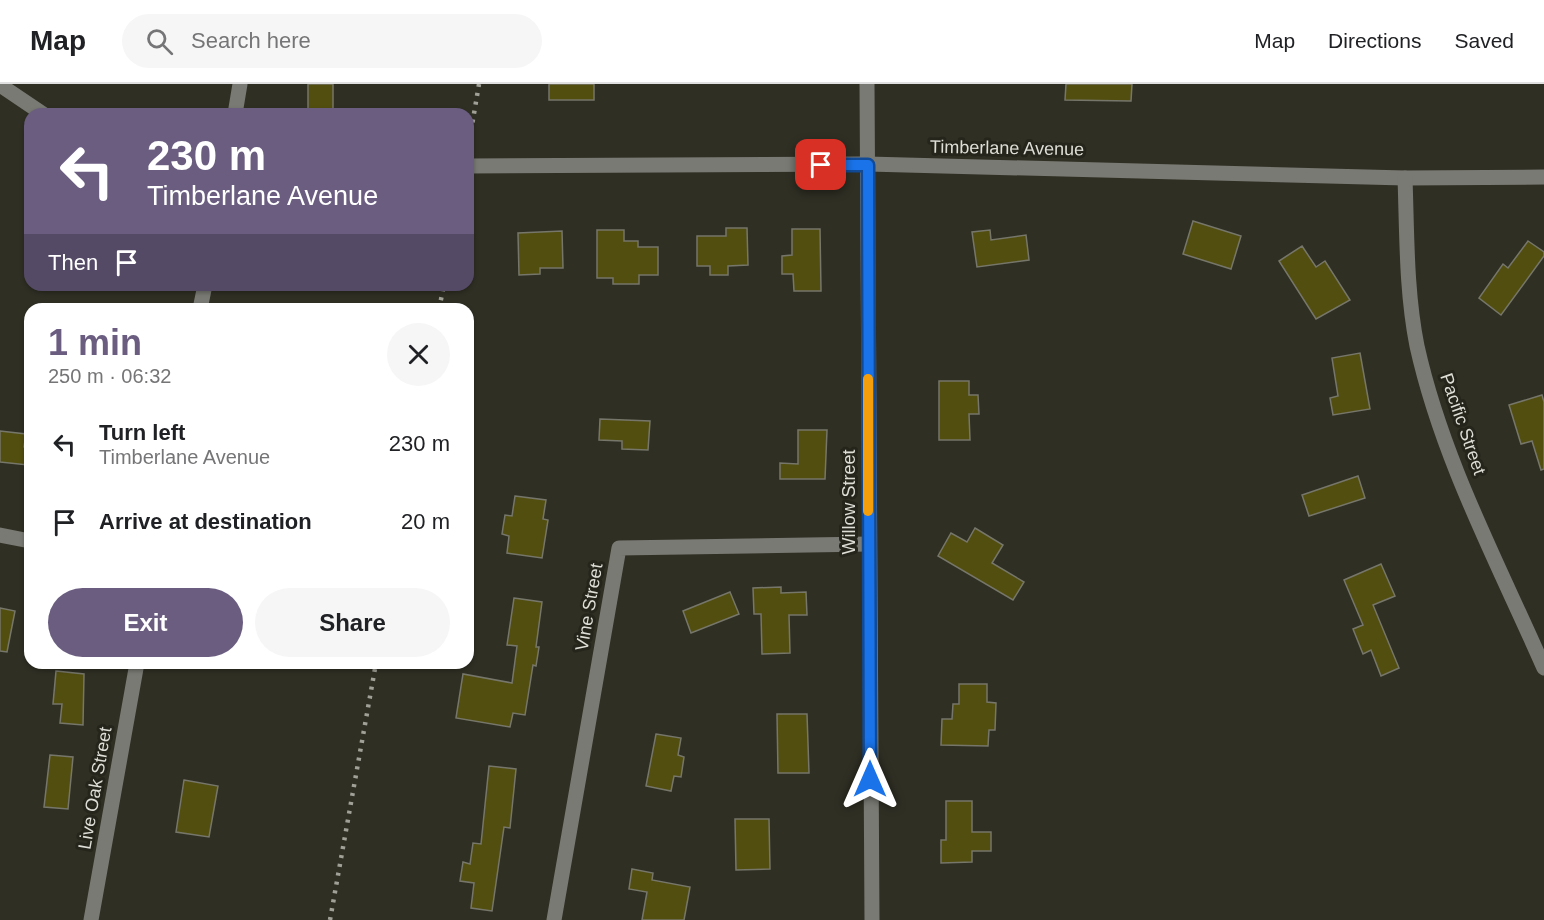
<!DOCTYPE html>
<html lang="en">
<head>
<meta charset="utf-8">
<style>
  body { margin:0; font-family:Helvetica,sans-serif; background:#f6f6f6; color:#202124; height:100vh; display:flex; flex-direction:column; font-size:22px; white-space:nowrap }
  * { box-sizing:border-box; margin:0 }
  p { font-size:20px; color:#757577 }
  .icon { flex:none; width:33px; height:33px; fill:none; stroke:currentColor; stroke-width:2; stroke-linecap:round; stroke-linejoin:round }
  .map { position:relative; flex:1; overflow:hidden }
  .details { position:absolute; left:24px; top:219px; width:450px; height:366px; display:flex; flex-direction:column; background:#fff; border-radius:18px; box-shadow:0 2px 4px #0004 }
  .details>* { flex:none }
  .banner { position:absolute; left:24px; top:24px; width:450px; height:183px; border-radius:18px; box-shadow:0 2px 4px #0004; background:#6a5d80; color:#fff; overflow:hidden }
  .pin { position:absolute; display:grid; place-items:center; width:51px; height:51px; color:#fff; margin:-26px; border-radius:12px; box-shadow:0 3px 9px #0006 }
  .me { position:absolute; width:66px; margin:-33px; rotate:0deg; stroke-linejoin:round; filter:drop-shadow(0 0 4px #0008) }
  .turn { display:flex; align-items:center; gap:21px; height:126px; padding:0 24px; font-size:27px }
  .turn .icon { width:78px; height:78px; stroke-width:2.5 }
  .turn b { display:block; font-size:42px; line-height:51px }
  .then { display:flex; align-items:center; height:57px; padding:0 24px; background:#0003; gap:12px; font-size:22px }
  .round { display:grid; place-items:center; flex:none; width:63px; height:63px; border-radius:32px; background:#f6f6f6 }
  .headline { display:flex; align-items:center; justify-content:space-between; height:102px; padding:0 24px }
  h1 { font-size:36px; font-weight:700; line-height:45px; color:#6a5d80 }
  .action { display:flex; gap:12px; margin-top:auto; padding:12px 24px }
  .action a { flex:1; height:69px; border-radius:36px; background:#6a5d80; color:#fff; font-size:24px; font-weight:700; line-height:69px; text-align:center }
  .action a+a { background:#f6f6f6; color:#202124 }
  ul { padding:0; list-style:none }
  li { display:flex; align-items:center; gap:18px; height:78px; padding:0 24px }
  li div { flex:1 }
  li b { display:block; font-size:22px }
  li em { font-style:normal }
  header { display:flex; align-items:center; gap:36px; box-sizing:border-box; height:84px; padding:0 30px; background:#fff; border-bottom:2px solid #e0e0e0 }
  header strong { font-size:28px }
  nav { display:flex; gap:33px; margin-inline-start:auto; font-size:21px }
  .search { width:420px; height:54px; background:#f6f6f6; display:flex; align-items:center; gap:15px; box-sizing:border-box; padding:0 21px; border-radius:33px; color:#757577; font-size:22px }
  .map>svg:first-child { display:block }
  .building { fill:#524e0f; stroke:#76766a; stroke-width:1.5 }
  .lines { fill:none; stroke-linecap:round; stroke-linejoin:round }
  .minor { stroke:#7a7a74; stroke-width:15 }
  .rail { stroke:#a1a198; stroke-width:4.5; stroke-dasharray:3 6; stroke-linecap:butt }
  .route-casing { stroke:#114b97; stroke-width:15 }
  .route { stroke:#1a73e8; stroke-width:10 }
  .slow { stroke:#f59e0b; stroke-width:10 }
  .labels { text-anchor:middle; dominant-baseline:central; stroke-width:6; stroke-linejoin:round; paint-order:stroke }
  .street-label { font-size:18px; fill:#deded7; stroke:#26251b }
</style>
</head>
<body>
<header>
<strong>Map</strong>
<div class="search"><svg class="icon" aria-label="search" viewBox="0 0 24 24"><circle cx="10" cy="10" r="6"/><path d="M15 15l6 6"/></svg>Search here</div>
<nav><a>Map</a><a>Directions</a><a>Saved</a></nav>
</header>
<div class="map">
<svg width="1544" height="836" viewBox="0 0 1544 836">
  <rect width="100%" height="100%" fill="#2f2f24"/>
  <g class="building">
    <rect x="308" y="0" width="25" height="29"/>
    <rect x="549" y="0" width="45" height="16"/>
    <path d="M1066 0H1132L1131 17 1065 16Z"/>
    <path d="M1193 137 1241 152 1231 185 1183 170Z"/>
    <path d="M726 144H747L748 181 728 182V191H710V182H697V152H726Z"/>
    <path d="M792 145H820L821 207H794L793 190H782V172L792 171Z"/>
    <path d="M597 146H624V157H638V163H658V191H639V200H613V194H597Z"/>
    <path d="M990 146 991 156 1026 151 1029 176 977 183 972 148Z"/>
    <path d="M562 147 563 184H540V190L519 191 518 149Z"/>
    <path d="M1528 157 1544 168V172L1501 231 1479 214 1503 180 1508 184Z"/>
    <path d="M1302 162 1316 183 1325 177 1350 216 1316 235 1279 177Z"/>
    <path d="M1360 269 1370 325 1333 331 1330 314 1338 312 1332 274Z"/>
    <path d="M939 297H969V311H978L979 330H969L970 356H939Z"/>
    <path d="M1542 311 1544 318V385L1541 386 1532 357 1521 360 1509 321Z"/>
    <path d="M600 335 650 337 648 366 622 365V357L599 356Z"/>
    <path d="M798 346H827L825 395H780V379L798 380Z"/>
    <path d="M0 347 26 350 24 363 30 364 28 381 0 378Z"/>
    <path d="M1358 392 1365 414 1309 432 1302 411Z"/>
    <path d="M515 412 546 416 543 435 548 436 542 474 507 469 509 452 502 450 505 431 512 432Z"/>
    <path d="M975 444 1003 461 992 479 1024 498 1013 516 938 472 951 449 967 458Z"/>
    <path d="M1381 480 1395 512 1373 521 1399 584 1381 592 1371 566 1363 570 1353 545 1363 541 1344 496Z"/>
    <path d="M781 503V509L806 508 807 531H789L790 569 762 570 761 530H754L753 504Z"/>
    <path d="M730 508 739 530 691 549 683 527Z"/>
    <path d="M514 514 542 518 536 563H539L536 582 533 581 525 631 513 629 510 643 456 634 463 590 512 599 517 562 507 561Z"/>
    <path d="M0 524 15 527 7 568 0 567Z"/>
    <path d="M56 587 84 590 83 641 60 639 62 620H53Z"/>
    <path d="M959 600H987V618L996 619 995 646H989L988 662 941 661 942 635H952L953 620H959Z"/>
    <path d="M777 630H807L809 689H778Z"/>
    <path d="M656 650 681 654 678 671 684 673 681 693 674 692 671 707 646 702Z"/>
    <path d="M50 671 73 673 68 725 44 723Z"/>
    <path d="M489 682 516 685 510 744 504 743 492 827 471 824 474 799 460 797 463 778 470 780 473 759 481 760Z"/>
    <path d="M184 696 218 702 209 753 176 748Z"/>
    <path d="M946 717H972V748H991V767H972V778L941 779V756H946Z"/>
    <path d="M735 735H769L770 785 736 786Z"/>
    <path d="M632 785 653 789 652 796 690 803 684 836H642L647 808 629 805Z"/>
  </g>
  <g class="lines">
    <g class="minor">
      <path d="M867 0 872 836"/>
      <path d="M0 1 43 30"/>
      <path d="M235 30 240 0"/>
      <path d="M468 82 868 80 1405 94 1544 93"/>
      <path d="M1405 94C1407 149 1406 207 1417 262 1442 375 1498 479 1544 584"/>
      <path d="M200 225 205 201"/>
      <path d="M0 451 30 457"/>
      <path d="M91 836 137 579"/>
      <path d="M554 836 619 464 869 460"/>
    </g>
    <g class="rail">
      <path d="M468 65 479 0"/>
      <path d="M439 225 444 201"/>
      <path d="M330 836 376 579"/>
    </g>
  </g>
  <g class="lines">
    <defs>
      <path id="route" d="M821 81H868L870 695"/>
    </defs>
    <use href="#route" class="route-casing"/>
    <use href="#route" class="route"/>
    <path class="slow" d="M868 295V427"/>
  </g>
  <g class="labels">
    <g class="street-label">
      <text transform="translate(1007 64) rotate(1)">Timberlane Avenue</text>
      <text transform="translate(1463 340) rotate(71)">Pacific Street</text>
      <text transform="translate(849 418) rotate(-90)">Willow Street</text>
      <text transform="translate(589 523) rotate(-80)">Vine Street</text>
      <text transform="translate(95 704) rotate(-80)">Live Oak Street</text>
    </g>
  </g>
</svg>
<div class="pin" style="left:821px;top:81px;background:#d93025"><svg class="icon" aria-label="arrive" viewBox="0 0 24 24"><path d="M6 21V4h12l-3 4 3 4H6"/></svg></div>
<svg class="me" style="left:870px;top:695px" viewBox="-20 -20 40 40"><path d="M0-17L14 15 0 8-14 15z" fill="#1a73e8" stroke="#fff" stroke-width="4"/></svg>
<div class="banner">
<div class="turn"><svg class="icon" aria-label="left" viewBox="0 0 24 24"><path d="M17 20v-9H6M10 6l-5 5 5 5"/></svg><div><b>230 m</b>Timberlane Avenue</div></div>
<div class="then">Then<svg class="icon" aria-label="arrive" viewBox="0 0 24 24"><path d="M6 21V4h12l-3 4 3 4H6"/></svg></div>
</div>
<section class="details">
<div class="headline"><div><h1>1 min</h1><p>250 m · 06:32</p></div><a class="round"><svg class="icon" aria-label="close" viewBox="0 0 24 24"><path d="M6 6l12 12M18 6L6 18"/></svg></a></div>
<ul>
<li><svg class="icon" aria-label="left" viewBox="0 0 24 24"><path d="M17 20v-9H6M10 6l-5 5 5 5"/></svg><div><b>Turn left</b><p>Timberlane Avenue</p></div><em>230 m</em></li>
<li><svg class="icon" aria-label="arrive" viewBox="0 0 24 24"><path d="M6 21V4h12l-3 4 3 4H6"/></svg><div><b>Arrive at destination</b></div><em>20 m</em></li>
</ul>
<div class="action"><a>Exit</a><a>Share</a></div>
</section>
</div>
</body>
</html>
